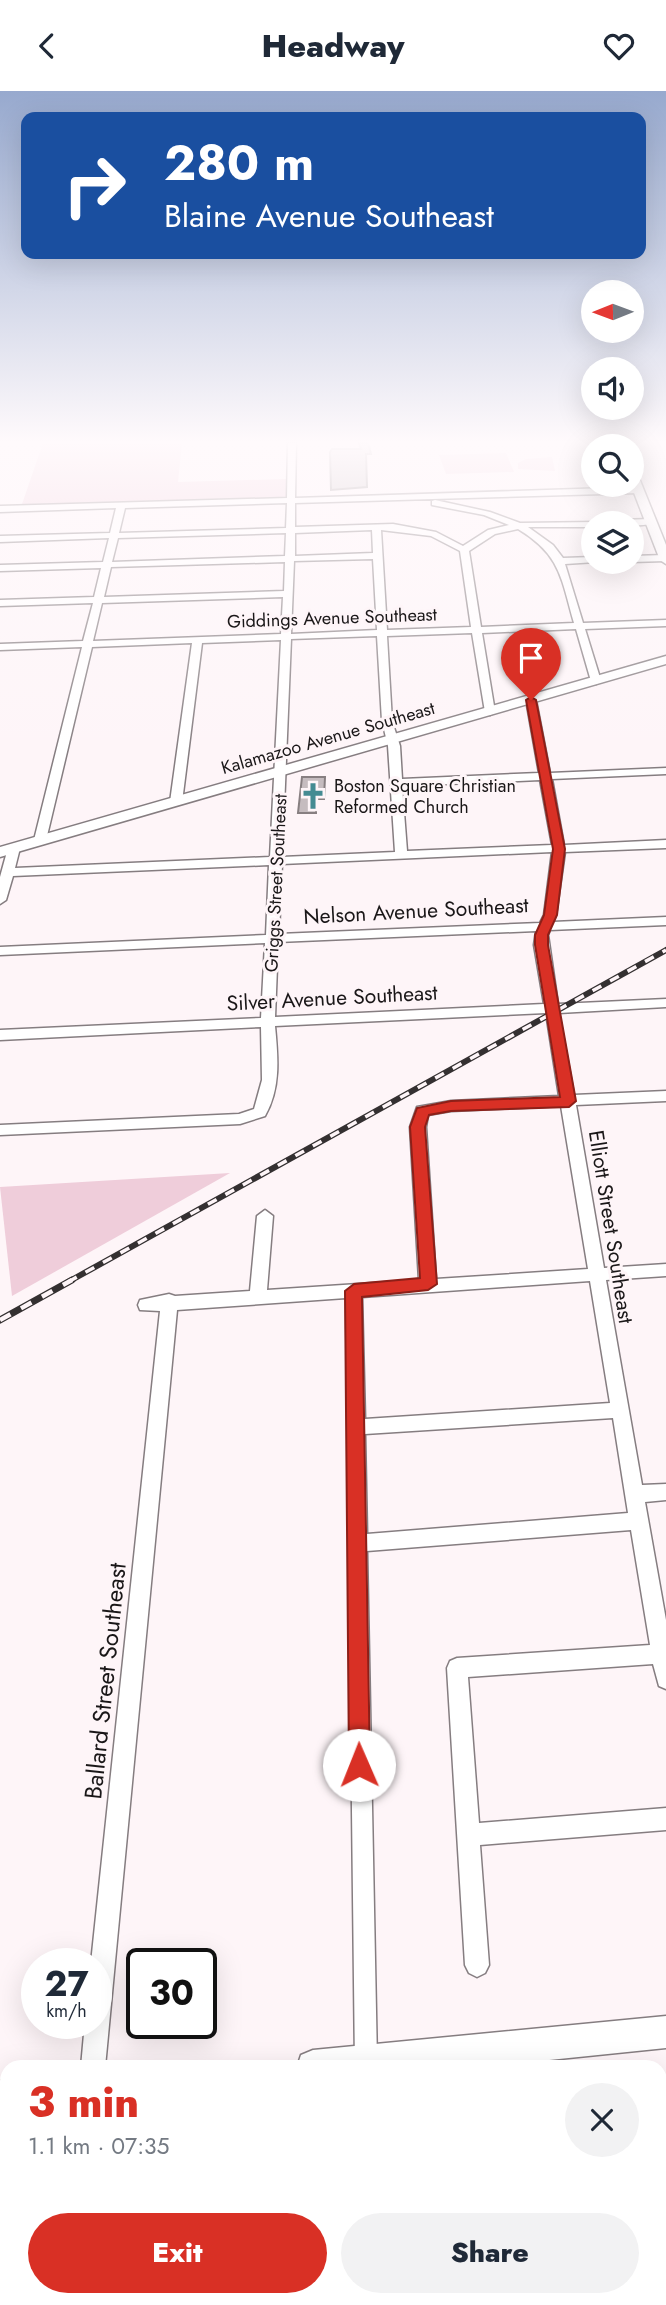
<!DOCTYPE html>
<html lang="en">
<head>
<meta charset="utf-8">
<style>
  body { margin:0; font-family:Jost,sans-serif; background:#f2f2f3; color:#1f2937; height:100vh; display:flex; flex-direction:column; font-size:26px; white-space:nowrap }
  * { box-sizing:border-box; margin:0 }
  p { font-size:23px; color:#747a83 }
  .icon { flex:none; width:38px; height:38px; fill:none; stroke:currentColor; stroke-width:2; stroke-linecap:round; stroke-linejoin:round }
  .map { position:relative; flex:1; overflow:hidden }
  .drawer { position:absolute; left:0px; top:1969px; width:667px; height:247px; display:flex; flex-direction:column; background:#fff; border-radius:21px 21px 0 0; box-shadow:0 7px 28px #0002 }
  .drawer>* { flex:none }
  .guide { position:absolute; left:21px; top:21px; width:625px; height:147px; border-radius:14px; box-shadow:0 7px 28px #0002; background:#1a4fa0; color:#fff; overflow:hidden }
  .needle { width:46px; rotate:269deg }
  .controls { position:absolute; left:581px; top:189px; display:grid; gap:14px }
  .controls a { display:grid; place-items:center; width:63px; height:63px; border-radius:50%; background:#fff; box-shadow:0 7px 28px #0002; font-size:35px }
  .speed { position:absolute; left:21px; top:1857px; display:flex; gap:14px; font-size:35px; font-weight:700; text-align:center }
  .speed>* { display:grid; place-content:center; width:91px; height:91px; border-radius:50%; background:#fff; box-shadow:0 7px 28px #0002; line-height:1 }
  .speed small { font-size:18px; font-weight:400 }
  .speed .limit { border:4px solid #111; border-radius:10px; background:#fff; color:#111 }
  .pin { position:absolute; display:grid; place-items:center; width:60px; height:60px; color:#fff; margin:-72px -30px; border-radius:50% 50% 50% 0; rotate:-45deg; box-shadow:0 0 7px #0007 }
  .pin .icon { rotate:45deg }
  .me { position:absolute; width:77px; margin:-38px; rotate:359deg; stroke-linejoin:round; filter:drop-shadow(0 0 5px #0008) }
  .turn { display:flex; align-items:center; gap:24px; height:147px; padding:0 28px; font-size:32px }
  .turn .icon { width:91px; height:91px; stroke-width:2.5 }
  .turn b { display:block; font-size:49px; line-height:60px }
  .round { display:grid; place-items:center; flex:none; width:74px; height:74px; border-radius:37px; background:#f2f2f3 }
  .overview { display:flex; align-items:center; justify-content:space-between; height:119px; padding:0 28px }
  h1 { font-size:42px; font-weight:800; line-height:52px; color:#d93025 }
  .action { display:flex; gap:14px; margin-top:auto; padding:14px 28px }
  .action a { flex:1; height:80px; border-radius:42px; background:#d93025; color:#fff; font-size:28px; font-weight:800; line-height:80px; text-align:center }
  .action a+a { background:#f2f2f3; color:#1f2937 }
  header { display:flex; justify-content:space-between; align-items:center; height:91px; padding:0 28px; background:#fff; font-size:32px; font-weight:800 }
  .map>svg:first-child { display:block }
  .green { fill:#efcdda }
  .building { fill:#c5bcbf; stroke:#877f81; stroke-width:2 }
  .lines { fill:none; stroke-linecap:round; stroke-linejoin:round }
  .minor-casing { stroke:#857d80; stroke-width:3 }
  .major-casing { stroke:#857d80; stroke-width:3 }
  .minor { fill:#fff; fill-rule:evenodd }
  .major { fill:#fff; fill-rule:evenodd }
  .rail-far1-casing { stroke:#343031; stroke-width:6 }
  .rail-casing { stroke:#343031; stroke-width:7 }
  .rail-far1 { stroke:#fef5f8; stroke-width:3.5; stroke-dasharray:10; stroke-linecap:butt }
  .rail { stroke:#fef5f8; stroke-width:4.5; stroke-dasharray:12; stroke-linecap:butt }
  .route { fill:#d93025; stroke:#8d1f18; stroke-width:2 }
  .labels { text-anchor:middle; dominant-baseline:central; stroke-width:6; stroke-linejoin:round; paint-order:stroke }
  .far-street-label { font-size:18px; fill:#1a1718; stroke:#fef5f8 }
  .far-poi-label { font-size:18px; fill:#1a1718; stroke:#fef5f8; text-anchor:start }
  .street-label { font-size:21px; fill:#1a1718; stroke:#fef5f8 }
  .near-street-label { font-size:24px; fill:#1a1718; stroke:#fef5f8 }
</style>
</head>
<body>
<header><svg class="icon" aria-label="back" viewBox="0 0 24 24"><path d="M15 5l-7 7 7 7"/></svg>Headway<svg class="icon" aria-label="heart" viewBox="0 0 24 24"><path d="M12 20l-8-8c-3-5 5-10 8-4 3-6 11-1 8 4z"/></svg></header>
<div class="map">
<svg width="666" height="2214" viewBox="0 0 666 2214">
  <rect width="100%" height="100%" fill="#fef5f8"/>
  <g class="green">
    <path d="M43 352H182L178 391 287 388V406L21 416Z"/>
    <path d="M506 362 514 381 446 383 439 364Z"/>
    <path d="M552 366 555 380 518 378V372L526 368Z"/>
    <path d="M230 1082 12 1205 0 1096Z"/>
  </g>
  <g class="building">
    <path d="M359 352H368L371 363H366L367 396 331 399 330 361 332 358H361Z"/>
    <path d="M302 686H325L324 708H316V722H298Z"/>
  </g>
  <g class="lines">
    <defs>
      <g id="minor">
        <path d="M288 352H296L295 407 639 396 643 399 639 402 295 412V436L393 433 436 441 463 455 488 439 509 434 484 424 432 414V410L435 409 490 421 520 432 596 431 593 436H528L553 454 563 467 593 466V471H596L565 473 583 532 666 529V535L585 538 601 590 596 593 591 590 576 538 482 542 495 621 490 624 485 621 472 542 387 545 392 630 400 655 402 688 539 682 526 609 531 606 536 609 550 682 666 677V683L552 688 564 754 666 749V757L565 761 556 824 553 831 666 826V834L550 839 548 844 558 913 666 908V916L559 922 574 1004 666 1000V1010L576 1014 604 1177 666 1173V1185L606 1189 642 1394 666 1393V1409L645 1411 666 1529V1598L659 1595 653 1573 468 1586 479 1732 666 1717V1739L480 1754 489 1874 485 1882 477 1886 469 1882 465 1874 447 1577 450 1570 457 1567 650 1554 631 1439 367 1460 377 1971 375 1976H355L346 1207 177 1219 105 1976H81L85 1932H96V1872H91L160 1220 140 1219 138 1214 140 1209 169 1203 175 1205 250 1200 257 1125 265 1119 273 1125 267 1199 419 1189 410 1036 417 1016 451 1010 559 1005 546 922 275 935C278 966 281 997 265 1025L240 1033 0 1044V1034L239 1023 254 1018 262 989 261 936 0 949V939L261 927 265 852 0 864V856L266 844 269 774 13 785 6 809 0 813V786L8 757 14 753 20 757 15 777 270 766 281 549 202 552 182 711 176 714 170 711 192 552 92 556 46 749 40 753 36 752 34 749 82 556 0 559V553L83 550 93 512 0 515V509L94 506 101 477 0 480V474L103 471 109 447 0 451V445L110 442 116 417 0 421V415L287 407ZM287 412 286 437 119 442 125 417ZM518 438C561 464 561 487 574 532L481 536 469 460 495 443ZM372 439 373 462 295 465V442ZM381 439 431 445 460 460 471 536 387 539ZM286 442 285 465 112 471 118 447ZM373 468 377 539 291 543 294 470ZM285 471 284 500 104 506 111 476ZM283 506 281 543 93 550 102 512ZM377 545 382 630 388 655 395 761 282 766 291 548ZM540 689 552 754 407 760 402 695ZM552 761 544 824 540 832 279 843 282 773ZM536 840 534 854 544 913 275 926 278 851ZM561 1015 588 1178 436 1188 426 1036 428 1024 451 1020ZM590 1190 610 1312 365 1328 362 1206ZM613 1327 628 1422 367 1443 365 1343Z"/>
        <path d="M617 429 652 428 656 431C643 437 627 433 613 432Z"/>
        <path d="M665 464V470L632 471V465Z"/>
        <rect x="196" y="2208" width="28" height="6"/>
      </g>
      <g id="major">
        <path d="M614 352H624L626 355H616Z"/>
        <path d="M632 379 637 382 666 454V473L660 469 631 394Z"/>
        <path d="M666 565V573L0 766V756Z"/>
        <path d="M666 1925V1957L481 1976H297L301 1964 313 1959Z"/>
        <path d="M7 1989V2023L0 2024V1990Z"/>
      </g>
    </defs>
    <use href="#minor" class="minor-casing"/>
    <use href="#major" class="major-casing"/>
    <use href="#minor" class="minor"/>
    <use href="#major" class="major"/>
    <defs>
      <path id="rail-far1" d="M68 1191 666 859"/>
      <path id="rail" d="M0 1229 72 1189"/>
    </defs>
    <use href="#rail-far1" class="rail-far1-casing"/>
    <use href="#rail" class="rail-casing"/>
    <use href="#rail-far1" class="rail-far1"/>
    <use href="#rail" class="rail"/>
  </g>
  <linearGradient id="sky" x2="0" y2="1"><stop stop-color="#97a9ce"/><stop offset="0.53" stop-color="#fffafc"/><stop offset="1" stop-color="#fffafc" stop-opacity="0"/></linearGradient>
  <rect width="666" height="662" fill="url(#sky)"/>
  <path class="route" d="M531 606 536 609 565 758 557 824 548 844V854L576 1010 569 1016 451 1020 429 1024 425 1036 437 1193 428 1199 362 1206 370 1674 367 1682 359 1685 352 1682 349 1674 345 1200 354 1193 420 1187 410 1036 417 1017 451 1010 560 1006 535 854V844L544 824 553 758 526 609Z"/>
  <defs>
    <symbol id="church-bare" viewBox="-9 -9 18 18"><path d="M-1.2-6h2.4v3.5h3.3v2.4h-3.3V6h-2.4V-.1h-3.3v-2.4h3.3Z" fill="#448b92" stroke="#fef5f8" stroke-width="2.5" paint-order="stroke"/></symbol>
  </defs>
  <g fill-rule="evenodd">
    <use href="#church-bare" x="294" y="686" width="38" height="38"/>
  </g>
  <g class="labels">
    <g class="far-street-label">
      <text transform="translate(332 527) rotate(-2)">Giddings Avenue Southeast</text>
      <text transform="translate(328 647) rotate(-16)">Kalamazoo Avenue Southeast</text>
      <text transform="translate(276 792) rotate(-87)">Griggs Street Southeast</text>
    </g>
    <g class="far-poi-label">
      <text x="334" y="695">Boston Square Christian<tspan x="334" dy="21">Reformed Church</tspan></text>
    </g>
    <g class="street-label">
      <text transform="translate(416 820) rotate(-3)">Nelson Avenue Southeast</text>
      <text transform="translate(332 907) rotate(-3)">Silver Avenue Southeast</text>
      <text transform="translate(611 1136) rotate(81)">Elliott Street Southeast</text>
    </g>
    <g class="near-street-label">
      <text transform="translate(105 1590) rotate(-84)">Ballard Street Southeast</text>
    </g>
  </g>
</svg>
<div class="controls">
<a><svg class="needle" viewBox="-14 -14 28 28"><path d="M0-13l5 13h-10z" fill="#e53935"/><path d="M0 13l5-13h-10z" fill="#747a83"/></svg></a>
<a><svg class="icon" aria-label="sound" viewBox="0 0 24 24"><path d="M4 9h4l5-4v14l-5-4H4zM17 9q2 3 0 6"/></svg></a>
<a><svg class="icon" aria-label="search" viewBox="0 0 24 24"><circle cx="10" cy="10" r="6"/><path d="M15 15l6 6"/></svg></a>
<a><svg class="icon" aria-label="layers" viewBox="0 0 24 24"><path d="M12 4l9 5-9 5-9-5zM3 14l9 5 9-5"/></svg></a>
</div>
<div class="speed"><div>27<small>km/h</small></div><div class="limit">30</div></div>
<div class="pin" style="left:531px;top:609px;background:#d93025"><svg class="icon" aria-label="arrive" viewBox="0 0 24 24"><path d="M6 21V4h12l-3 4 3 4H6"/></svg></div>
<svg class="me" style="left:359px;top:1674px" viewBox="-20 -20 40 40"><circle r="19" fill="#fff"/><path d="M0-13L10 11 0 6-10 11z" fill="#d93025"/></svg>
<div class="guide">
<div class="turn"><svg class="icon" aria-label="right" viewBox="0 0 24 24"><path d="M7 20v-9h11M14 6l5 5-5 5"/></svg><div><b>280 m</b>Blaine Avenue Southeast</div></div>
</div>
<section class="drawer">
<div class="overview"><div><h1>3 min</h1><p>1.1 km · 07:35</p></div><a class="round"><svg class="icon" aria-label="close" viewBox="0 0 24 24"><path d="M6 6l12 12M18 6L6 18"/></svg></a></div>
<div class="action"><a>Exit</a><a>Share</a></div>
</section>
</div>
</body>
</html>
